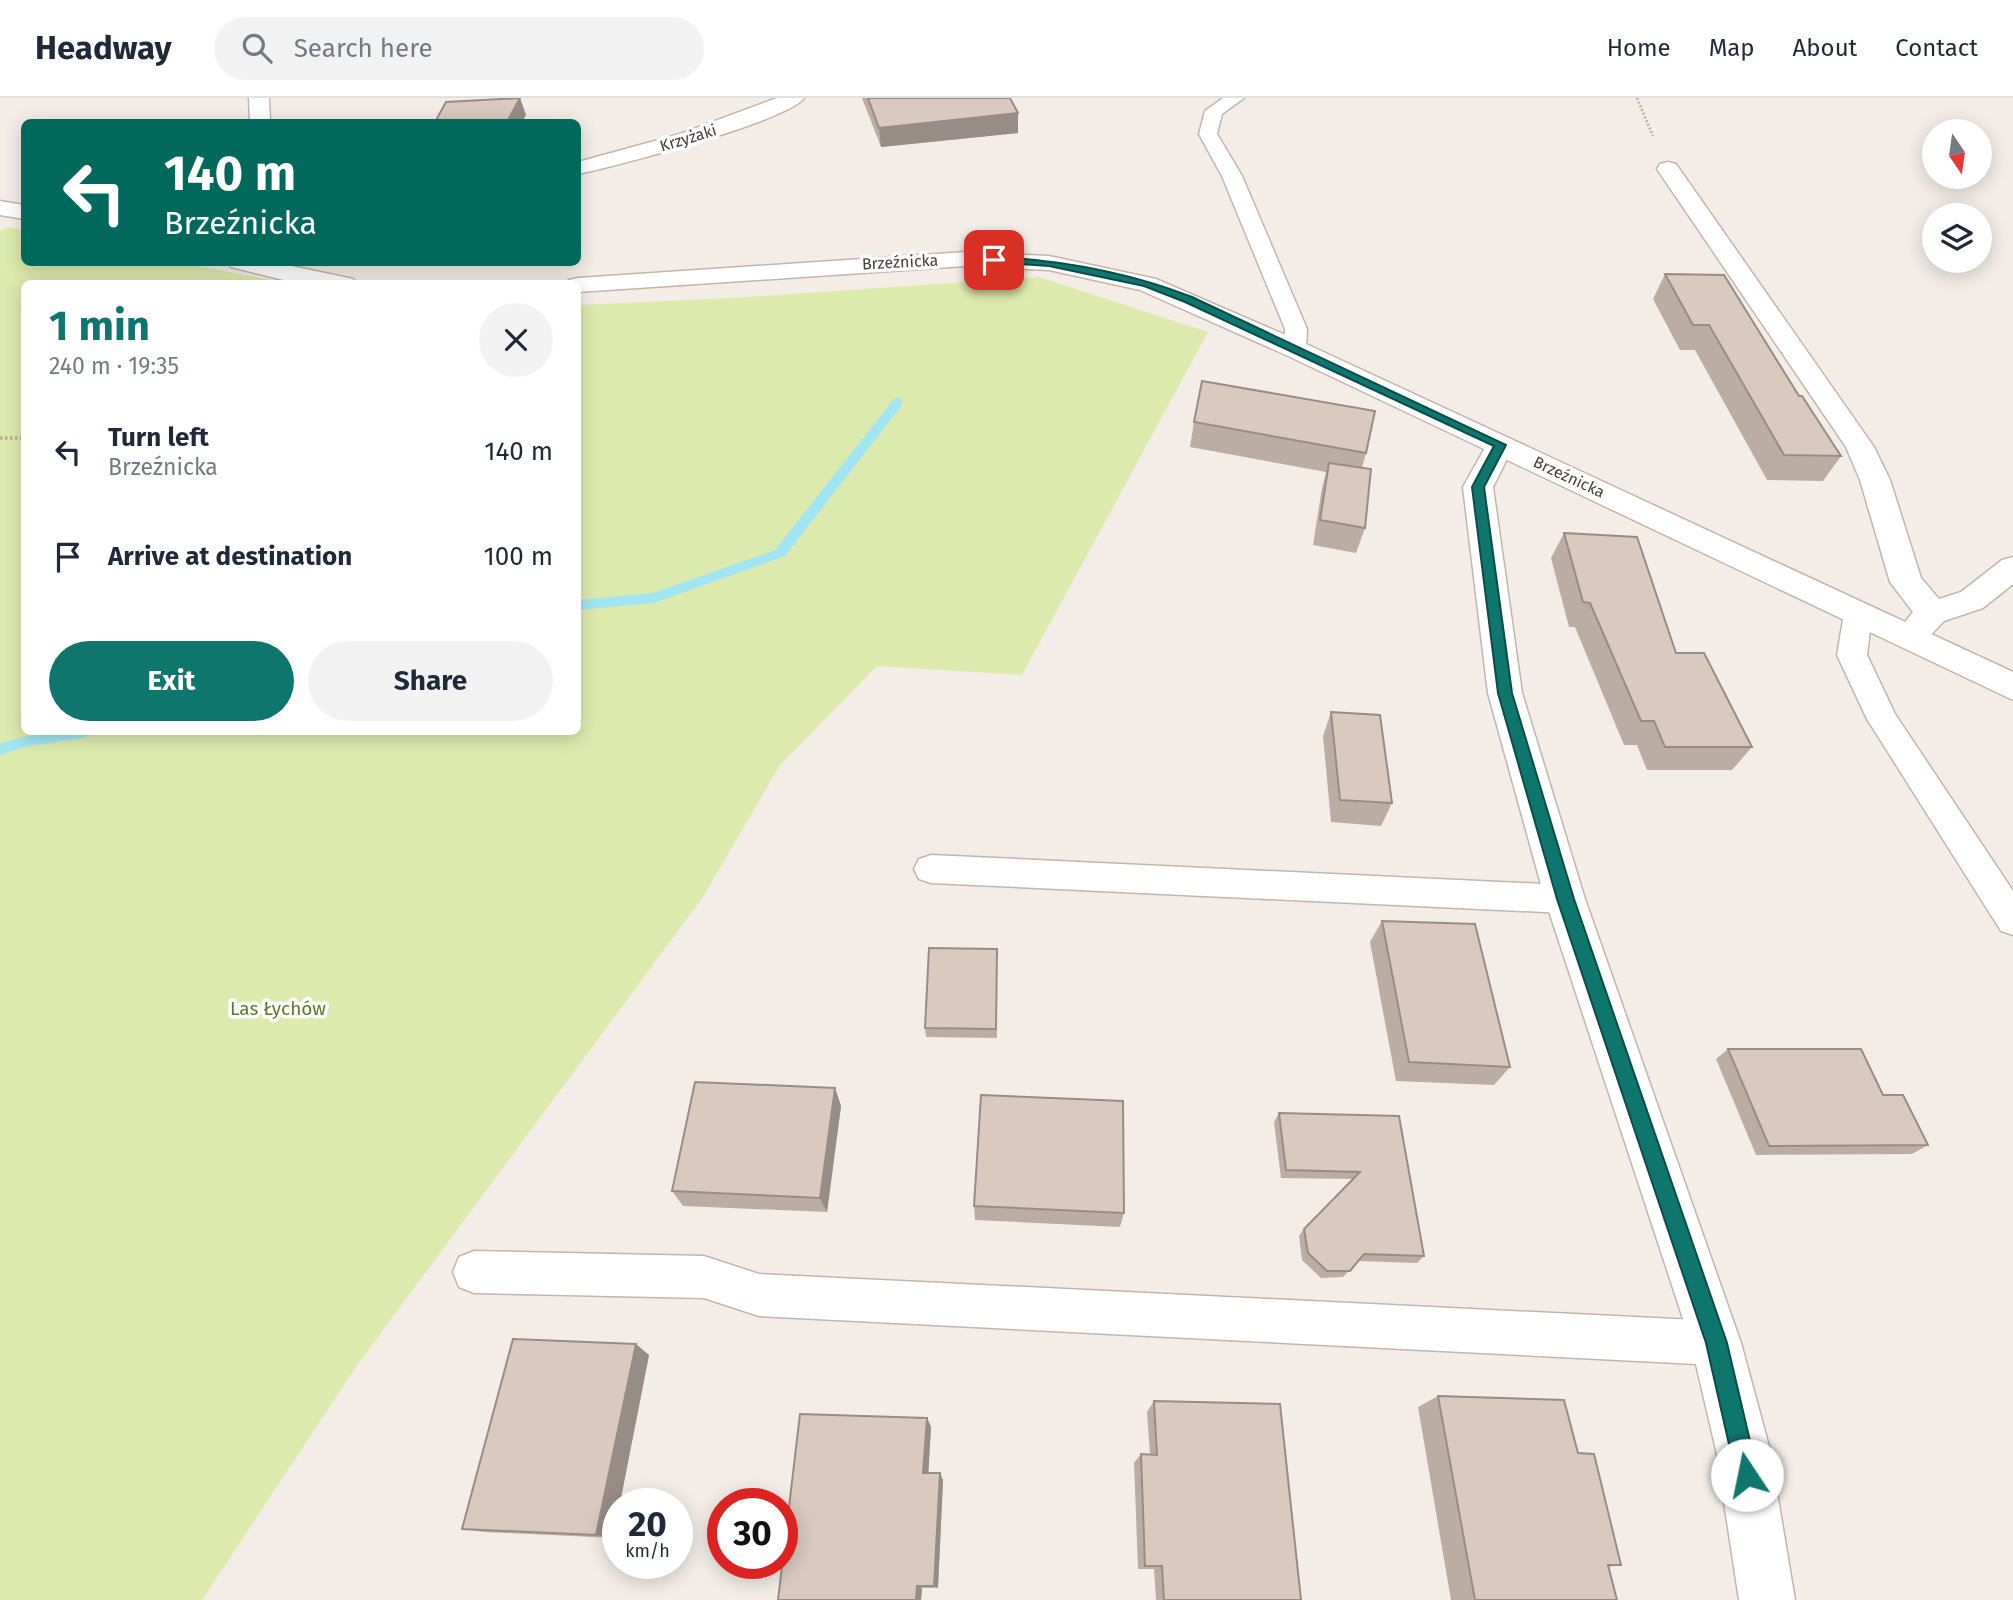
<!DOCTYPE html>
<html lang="en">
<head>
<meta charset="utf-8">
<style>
  body { margin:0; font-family:"Fira Sans",sans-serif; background:#f2f2f3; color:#1f2937; height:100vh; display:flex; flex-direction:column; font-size:26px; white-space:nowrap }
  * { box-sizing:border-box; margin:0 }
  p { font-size:23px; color:#747a83 }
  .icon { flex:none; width:38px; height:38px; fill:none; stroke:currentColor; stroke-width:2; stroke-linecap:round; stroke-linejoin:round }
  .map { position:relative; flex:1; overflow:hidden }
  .panel { position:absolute; left:21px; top:182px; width:560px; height:455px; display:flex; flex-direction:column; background:#fff; border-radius:10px; box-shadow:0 4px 18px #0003 }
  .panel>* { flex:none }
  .top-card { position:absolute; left:21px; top:21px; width:560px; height:147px; border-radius:10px; box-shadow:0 4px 18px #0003; background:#00695c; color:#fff; overflow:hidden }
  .needle { width:46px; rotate:167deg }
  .buttons { position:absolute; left:1922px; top:21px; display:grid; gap:14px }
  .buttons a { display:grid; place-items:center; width:70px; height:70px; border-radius:50%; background:#fff; box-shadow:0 4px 18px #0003; font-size:35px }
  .speed { position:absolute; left:602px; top:1390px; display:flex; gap:14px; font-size:35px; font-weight:700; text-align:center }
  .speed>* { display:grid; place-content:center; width:91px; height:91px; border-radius:50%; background:#fff; box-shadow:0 4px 18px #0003; line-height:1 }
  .speed small { font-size:18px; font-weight:400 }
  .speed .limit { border:10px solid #d22; background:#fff; color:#111 }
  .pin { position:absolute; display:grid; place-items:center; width:60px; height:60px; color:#fff; margin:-30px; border-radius:14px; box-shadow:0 4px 10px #0006 }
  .me { position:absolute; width:77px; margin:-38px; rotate:349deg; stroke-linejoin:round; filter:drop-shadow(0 0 5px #0008) }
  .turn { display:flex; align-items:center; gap:24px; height:147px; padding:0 28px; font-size:32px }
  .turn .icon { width:91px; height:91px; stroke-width:2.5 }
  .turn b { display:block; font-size:49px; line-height:60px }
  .round { display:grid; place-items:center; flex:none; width:74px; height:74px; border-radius:37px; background:#f2f2f3 }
  .headline { display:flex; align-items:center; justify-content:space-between; height:119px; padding:0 28px }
  h1 { font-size:42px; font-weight:700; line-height:52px; color:#0f766e }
  .action { display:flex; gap:14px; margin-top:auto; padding:14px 28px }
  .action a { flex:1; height:80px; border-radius:42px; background:#0f766e; color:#fff; font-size:28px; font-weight:700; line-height:80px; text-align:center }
  .action a+a { background:#f2f2f3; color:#1f2937 }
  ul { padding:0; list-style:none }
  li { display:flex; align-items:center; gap:21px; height:105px; padding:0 28px }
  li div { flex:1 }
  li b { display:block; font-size:26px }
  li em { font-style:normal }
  header { display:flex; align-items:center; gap:42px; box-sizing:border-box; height:98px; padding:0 35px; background:#fff; border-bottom:2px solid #e0e1e3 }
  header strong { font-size:33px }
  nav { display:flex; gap:38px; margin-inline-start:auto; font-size:24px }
  .search { width:490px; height:63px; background:#f2f2f3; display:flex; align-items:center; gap:18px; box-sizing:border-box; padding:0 24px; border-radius:38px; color:#747a83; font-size:26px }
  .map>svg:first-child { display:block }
  .green { fill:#ddeaae }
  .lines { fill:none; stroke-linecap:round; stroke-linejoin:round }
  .stream { fill:#a1e5f3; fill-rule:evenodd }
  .service-casing { stroke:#c3b5ac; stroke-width:3 }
  .minor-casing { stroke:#c3b5ac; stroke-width:3 }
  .tertiary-casing { stroke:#c3b5ac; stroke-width:3 }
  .path-far1 { stroke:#c2ab9a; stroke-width:2.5; stroke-dasharray:2 2; stroke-linecap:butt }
  .path { stroke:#c2ab9a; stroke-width:3.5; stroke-dasharray:2.5 2.5; stroke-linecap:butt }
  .service { fill:#fff; fill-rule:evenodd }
  .minor { fill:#fff; fill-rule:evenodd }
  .tertiary { fill:#fff; fill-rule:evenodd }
  .wall { fill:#bbada4 }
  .shaded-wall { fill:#988d86 }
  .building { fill:#d9c9bf; stroke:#988d86; stroke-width:2 }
  .route { fill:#0f766e; stroke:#0a4d48; stroke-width:2 }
  .labels { text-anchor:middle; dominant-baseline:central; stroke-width:7; stroke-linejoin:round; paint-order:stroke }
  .far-street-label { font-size:16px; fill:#483c36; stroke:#fff }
  .park-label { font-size:19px; fill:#5b7c26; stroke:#fff }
</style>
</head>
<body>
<header>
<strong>Headway</strong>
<div class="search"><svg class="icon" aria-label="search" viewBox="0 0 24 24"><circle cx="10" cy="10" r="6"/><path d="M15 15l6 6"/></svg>Search here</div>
<nav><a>Home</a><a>Map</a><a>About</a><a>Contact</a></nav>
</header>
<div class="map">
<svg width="2013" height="1502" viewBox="0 0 2013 1502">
  <rect width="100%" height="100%" fill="#f4ede7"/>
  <path class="green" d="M8 129 24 132V164L183 165 286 185 24 186V634H578V207L732 200 1039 179 1208 234 1022 577 877 568 780 667 703 799 358 1266 202 1502H0V133Z"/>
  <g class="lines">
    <g class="stream">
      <path d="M898 300 902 301V307L785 458 654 505 578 512V502L653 495 775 452 894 301Z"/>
      <path d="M44 634H92L84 640 28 648 0 657V645Z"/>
    </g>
    <defs>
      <g id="service">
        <path d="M1223 0H1244L1222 16 1217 36 1242 78 1307 231 1306 251 1303 256H1287L1284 251 1285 231 1222 78 1199 36 1205 13Z"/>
        <path d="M1858 506 1868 509 1872 516 1867 557 1895 616 2013 793V837L2001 833 1867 621 1837 557 1844 516 1848 509Z"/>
        <path d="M931 757 1565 787 1577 791 1582 801 1577 811 1565 815 931 785 919 781 914 771 919 761Z"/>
        <path d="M474 1153 704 1158 759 1176 1716 1223 1731 1230 1738 1245 1731 1260 1716 1267 759 1218 704 1200 474 1195 459 1189 453 1174 459 1159Z"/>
      </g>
      <g id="minor">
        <path d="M249 0H269L270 24H250Z"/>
        <path d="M1668 64 1676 66 1874 349 1890 382 1921 480 1939 501 1961 494 2002 462 2013 459V486L1983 510 1944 523 1926 542 1914 546 1902 542 1897 534 1913 514 1890 484 1860 382 1846 349 1657 71 1660 66Z"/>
        <path d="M1500 338 1510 341 1514 347 1493 389 1522 595 1585 801 1741 1245 1770 1352 1795 1502H1739L1716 1352 1691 1245 1545 801 1488 595 1463 389 1490 341Z"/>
      </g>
      <g id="tertiary">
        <path d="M777 0H804C788 23 613 69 578 76V64L680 36Z"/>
        <path d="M0 103 24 107V121L0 117Z"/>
        <path d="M966 154 1049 158 1156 181 1304 245 2013 574V602L1286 257 1140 192 1049 172 966 168 578 194V186H567L569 182 578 180Z"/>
        <path d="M228 164H273L353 181 356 186H300L231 169Z"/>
      </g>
    </defs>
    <use href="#service" class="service-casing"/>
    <use href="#minor" class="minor-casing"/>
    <use href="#tertiary" class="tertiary-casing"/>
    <path class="path-far1" d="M1637 0 1653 38"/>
    <path class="path" d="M0 340H24"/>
    <use href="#service" class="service"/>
    <use href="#minor" class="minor"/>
    <use href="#tertiary" class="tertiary"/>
  </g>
  <g class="wall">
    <path d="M862 0H1010L1018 15V35L881 49Z"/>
    <path d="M1665 176 1799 298 1841 358 1823 383 1767 382 1695 252H1680L1653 201Z"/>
    <path d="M1194 324 1366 355 1362 370 1365 430 1356 455 1313 447 1322 390 1326 374 1190 349Z"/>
    <path d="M1564 435 1676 555 1752 649 1732 672H1647L1637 647H1624L1575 529H1569L1551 460Z"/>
    <path d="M1331 614 1392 705 1381 728 1331 724 1323 638Z"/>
    <path d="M1382 823 1510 969 1494 987 1396 983 1370 844Z"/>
    <path d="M997 851V940L926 939 925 930Z"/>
    <path d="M1728 951 1883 997 1928 1047 1912 1056 1756 1057 1716 961Z"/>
    <path d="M835 990 841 1008 827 1114 683 1108 672 1093Z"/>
    <path d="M1279 1015 1399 1018 1424 1158 1417 1165 1358 1163 1343 1179 1321 1180 1302 1162 1299 1138 1304 1131 1352 1081 1281 1080 1274 1024Z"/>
    <path d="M974 1108 1124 1115 1120 1129 975 1122Z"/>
    <path d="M649 1257 613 1440 484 1434 462 1431Z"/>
    <path d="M1438 1298 1578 1355 1621 1467 1608 1469 1617 1502H1451L1418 1309Z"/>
    <path d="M1154 1303 1301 1502H1156L1154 1471H1138L1134 1365 1141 1356 1150 1357 1147 1314Z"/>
    <path d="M927 1320 931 1329 928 1375 943 1382 938 1490H922L921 1502H778Z"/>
  </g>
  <g class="shaded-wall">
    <path d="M520 0 526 17 522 24H507Z"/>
    <path d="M1018 15V35L881 49 879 30Z"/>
    <path d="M835 990 841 1008 827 1114 820 1100Z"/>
    <path d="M636 1246 649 1257 620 1405H618V1415L613 1440 596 1437Z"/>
    <path d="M927 1320 931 1329 928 1382 923 1375Z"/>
    <path d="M940 1375 943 1382 938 1490 934 1488Z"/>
    <path d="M917 1488 922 1490 921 1502H916Z"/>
  </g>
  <g class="building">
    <path d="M520 0 507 24H435L446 4Z"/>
    <path d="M868 0H1010L1018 15 879 30Z"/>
    <path d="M1665 176 1724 177 1799 298H1802L1841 358 1784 357 1709 227H1693Z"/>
    <path d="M1202 283 1375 313 1366 355 1194 324Z"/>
    <path d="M1329 365 1371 371 1365 430 1320 422Z"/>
    <path d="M1564 435 1637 439 1676 555H1704L1752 649H1665L1654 623H1641L1590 505 1583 504Z"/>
    <path d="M1331 614 1380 617 1392 705 1340 702Z"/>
    <path d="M1382 823 1475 826 1510 969 1409 964Z"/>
    <path d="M929 850 997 851 996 931 925 930Z"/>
    <path d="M1728 951H1861L1883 997H1903L1928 1047 1769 1048Z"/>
    <path d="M695 984 835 990 820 1100 672 1093Z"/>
    <path d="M981 997 1123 1003 1124 1115 974 1108Z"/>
    <path d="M1279 1015 1399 1018 1424 1158 1364 1156 1350 1173H1327L1308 1155 1304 1131 1360 1074 1286 1072Z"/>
    <path d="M513 1241 636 1246 596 1437 462 1431Z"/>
    <path d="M1438 1298 1564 1302 1578 1355 1594 1356 1621 1467H1608L1617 1502H1475Z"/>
    <path d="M1154 1303 1280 1306 1301 1502H1164L1162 1468H1145L1141 1356 1157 1357Z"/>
    <path d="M800 1316 927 1320 923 1375H940L934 1488H917L916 1502H778Z"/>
  </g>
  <path class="route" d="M994 159C1063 162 1127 174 1192 199L1506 347 1484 389 1512 595 1574 801 1727 1245 1758 1377 1755 1385 1747 1388 1739 1385 1736 1377 1706 1245 1557 801 1498 595 1472 389 1494 348 1185 204 1144 188 1049 168 990 164V160Z"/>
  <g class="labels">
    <g class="far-street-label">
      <text transform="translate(688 40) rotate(-17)">Krzyżaki</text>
      <text transform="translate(900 164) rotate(-3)">Brzeźnicka</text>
      <text transform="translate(1569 379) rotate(25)">Brzeźnicka</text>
    </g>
    <g class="park-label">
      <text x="278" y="910">Las Łychów</text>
    </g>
  </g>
</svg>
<div class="buttons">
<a><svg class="needle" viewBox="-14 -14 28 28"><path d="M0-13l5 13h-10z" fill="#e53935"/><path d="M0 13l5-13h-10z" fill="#747a83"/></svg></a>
<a><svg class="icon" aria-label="layers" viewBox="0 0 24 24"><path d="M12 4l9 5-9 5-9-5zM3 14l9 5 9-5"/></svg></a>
</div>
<div class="speed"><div>20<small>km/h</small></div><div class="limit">30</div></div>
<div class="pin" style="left:994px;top:162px;background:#d93025"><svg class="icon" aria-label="arrive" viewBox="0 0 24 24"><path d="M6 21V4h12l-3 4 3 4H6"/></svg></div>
<svg class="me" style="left:1747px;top:1377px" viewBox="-20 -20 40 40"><circle r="19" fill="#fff"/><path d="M0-13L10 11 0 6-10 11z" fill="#0f766e"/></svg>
<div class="top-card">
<div class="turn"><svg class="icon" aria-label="left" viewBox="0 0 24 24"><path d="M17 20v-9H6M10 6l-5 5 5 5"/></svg><div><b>140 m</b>Brzeźnicka</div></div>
</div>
<section class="panel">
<div class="headline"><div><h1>1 min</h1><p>240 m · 19:35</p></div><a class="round"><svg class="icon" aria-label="close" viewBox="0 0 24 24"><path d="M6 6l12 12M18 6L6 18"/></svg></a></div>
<ul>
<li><svg class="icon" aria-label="left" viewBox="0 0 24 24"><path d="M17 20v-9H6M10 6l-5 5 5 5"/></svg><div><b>Turn left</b><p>Brzeźnicka</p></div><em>140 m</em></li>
<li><svg class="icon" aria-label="arrive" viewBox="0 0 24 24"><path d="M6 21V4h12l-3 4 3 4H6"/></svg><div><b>Arrive at destination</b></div><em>100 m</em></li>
</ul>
<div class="action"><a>Exit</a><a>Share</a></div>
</section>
</div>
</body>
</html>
